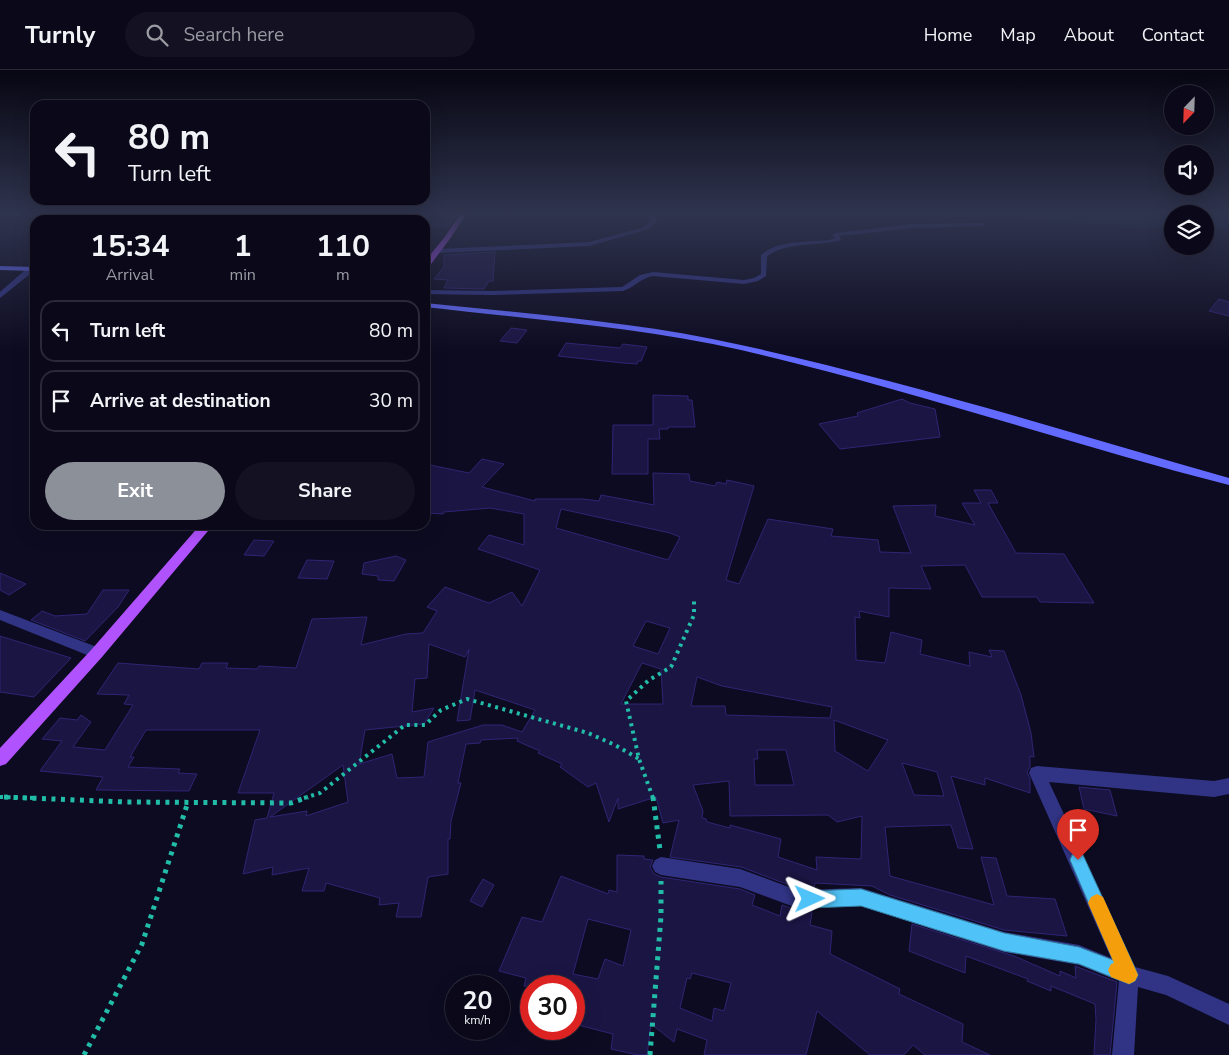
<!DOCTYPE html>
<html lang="en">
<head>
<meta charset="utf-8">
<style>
  body { margin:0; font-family:"Nunito Sans",sans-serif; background:#131122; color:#f1f3f6; height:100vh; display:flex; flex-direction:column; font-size:19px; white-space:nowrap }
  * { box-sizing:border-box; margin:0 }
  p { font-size:16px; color:#999aa2 }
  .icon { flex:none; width:28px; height:28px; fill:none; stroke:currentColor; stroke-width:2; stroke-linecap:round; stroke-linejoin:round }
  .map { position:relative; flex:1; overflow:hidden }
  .sheet { position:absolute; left:30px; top:145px; width:400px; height:315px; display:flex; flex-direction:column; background:#0a0819; border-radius:15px; box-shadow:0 5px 20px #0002,0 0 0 1px #2a2938 }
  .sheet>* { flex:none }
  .guide { position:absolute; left:30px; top:30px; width:400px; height:105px; border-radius:15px; box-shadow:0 5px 20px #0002,0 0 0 1px #2a2938; background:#0a0819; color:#f1f3f6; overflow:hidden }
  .needle { width:32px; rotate:203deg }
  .buttons { position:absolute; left:1164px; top:15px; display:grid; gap:10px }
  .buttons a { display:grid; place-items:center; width:50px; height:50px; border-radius:50%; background:#0a0819; box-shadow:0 5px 20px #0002,0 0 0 1px #2a2938; font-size:25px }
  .speed { position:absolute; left:445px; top:905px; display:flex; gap:10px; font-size:25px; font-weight:700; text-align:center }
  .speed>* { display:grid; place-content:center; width:65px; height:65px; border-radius:50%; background:#0a0819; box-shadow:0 5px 20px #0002,0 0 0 1px #2a2938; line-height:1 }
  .speed small { font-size:12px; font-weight:400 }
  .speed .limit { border:8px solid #d22; background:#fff; color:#111 }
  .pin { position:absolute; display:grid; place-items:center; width:42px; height:42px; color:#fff; margin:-51px -21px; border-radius:50% 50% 50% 0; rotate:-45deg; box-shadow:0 0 5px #0007 }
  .pin .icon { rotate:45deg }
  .me { position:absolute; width:55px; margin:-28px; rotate:89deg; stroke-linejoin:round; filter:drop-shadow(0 0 4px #0008) }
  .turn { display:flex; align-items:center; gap:18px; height:105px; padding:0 15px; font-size:22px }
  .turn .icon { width:65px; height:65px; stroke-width:2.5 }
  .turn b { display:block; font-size:35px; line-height:42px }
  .eta { display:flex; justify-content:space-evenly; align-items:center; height:85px; text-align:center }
  .eta b { font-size:30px; font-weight:700; line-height:35px }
  .button { display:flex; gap:10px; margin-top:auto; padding:10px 15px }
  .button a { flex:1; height:58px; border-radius:30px; background:#8c9099; color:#fff; font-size:20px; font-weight:700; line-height:58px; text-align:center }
  .button a+a { background:#131122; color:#f1f3f6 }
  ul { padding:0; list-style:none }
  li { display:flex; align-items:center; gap:15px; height:62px; margin:0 10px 8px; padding:0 5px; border:2px solid #2a2938; border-radius:15px }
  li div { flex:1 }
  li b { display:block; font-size:19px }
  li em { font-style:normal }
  header { display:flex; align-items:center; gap:30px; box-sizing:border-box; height:70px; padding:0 25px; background:#0a0819; border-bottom:1px solid #2a2938 }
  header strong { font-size:24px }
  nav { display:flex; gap:28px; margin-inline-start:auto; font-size:18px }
  .search { width:350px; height:45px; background:#131122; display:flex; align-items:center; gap:12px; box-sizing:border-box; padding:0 18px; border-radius:28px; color:#999aa2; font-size:19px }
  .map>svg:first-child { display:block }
  .water { fill:#062245 }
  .building { fill:#1b1544; stroke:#2e2573; fill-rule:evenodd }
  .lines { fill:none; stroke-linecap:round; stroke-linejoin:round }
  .path-far1 { stroke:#22bda8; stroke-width:4; stroke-dasharray:3 4.5; stroke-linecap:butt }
  .path { stroke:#22bda8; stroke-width:5; stroke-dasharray:4 5.5; stroke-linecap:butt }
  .lane { fill:#313485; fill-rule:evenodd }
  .street { fill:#313485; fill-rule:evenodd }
  .secondary { fill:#626aff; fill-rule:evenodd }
  .primary { fill:#b152ff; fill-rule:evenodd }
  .route { fill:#4fc3f7; stroke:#337fa1 }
  .slow { fill:#f59e0b }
</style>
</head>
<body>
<header>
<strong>Turnly</strong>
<div class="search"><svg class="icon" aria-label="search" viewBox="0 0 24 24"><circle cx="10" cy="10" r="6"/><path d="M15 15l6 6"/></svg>Search here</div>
<nav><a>Home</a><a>Map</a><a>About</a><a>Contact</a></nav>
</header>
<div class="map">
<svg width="1229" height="985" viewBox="0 0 1229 985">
  <rect width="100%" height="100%" fill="#0d0b21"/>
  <path class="water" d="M971 143H1229V159L1205 158V144H1172V157L1082 153Z"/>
  <g class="building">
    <path d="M442 143 457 145 448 157 430 156Z"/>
    <path d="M495 182 493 211H489L484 219 444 218 448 210 434 209 444 197V185Z"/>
    <path d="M1219 229 1229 232V246L1209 241Z"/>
    <path d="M511 258 527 260 517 273 500 271Z"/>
    <path d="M566 273 620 278 623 274 647 277 641 291H638L637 294 623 293 558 286Z"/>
    <path d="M653 325 688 326V330H692L695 357H668V359H659L660 369H648V404H612L613 355H653Z"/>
    <path d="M902 329 910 333 935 339 940 367 840 379 819 354 858 346 857 343Z"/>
    <path d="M482 389 504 394 482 417 535 431V429H583L599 431 601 425 654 435 653 403 689 404 690 411 715 416 717 412 726 414 727 410 754 416 726 510 739 514 768 449 833 459 831 466 878 470 880 482 911 483 893 436 936 435 935 446 975 455 962 433H981L974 420H991L998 433H988L1016 483 1064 484 1094 533 1040 532 1037 527H982L965 495 921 496 931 519 889 518V547L859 541 860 548 855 547 856 590 885 593 891 562 922 570 920 584 970 596 969 582 992 587 989 580 1004 581 1021 625 1031 663 1034 687 1030 686V697L1027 702 1030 709V723L985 708V715L951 706 973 779 958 778 951 755 885 757 890 806 994 835 981 787 996 788 1007 826 1055 829 1067 866 1004 860 890 825 872 816 815 813 814 818H797L741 797 670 787 679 750 663 753 656 727 618 739V728L609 752 596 713 588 717 560 697 562 694 538 683 540 681 517 671 518 668 481 670 480 673 466 674 458 713H461L451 751 450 769H448V804L428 807 421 847H396L399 833 379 835 380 828 326 813 324 821H302L309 798 272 805 273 797 243 804 255 750 267 748 274 723H238L260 660H146L130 687H134L128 697 180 699 178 703 197 704 189 721 96 720 103 707 40 701 62 671 42 669 60 648 77 650 81 645 91 652 73 677 105 680 133 635 124 634 129 625 97 624 118 593 199 599 202 593H228L226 598 257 599 259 596 296 598 312 549 367 547 361 575 406 564 423 563 437 541 427 537 445 517 489 533 512 522 522 536 540 500 478 479 489 465 524 475V444L490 438 444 442 443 444 425 443V394L469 403ZM561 439 670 463 680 467 668 490 556 458ZM646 551 670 558 658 584 633 576ZM429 574 465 587 469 579 457 651 470 650 475 620 535 640 522 662 502 655H483L428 672 424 707 397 708 392 684 359 694 365 660 424 654 434 638 412 642 415 609 427 608ZM642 593 661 599 663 634H621ZM697 607 722 616 832 637 830 648 726 645 725 636H691ZM834 650 888 670 868 701 835 681ZM757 680H786L794 715H755L754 689H758ZM902 693 937 702 944 726 914 725ZM343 695 348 732 306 746 307 741 270 747ZM729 711 730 746 828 745 837 752 862 746 861 789 816 787 817 800 778 787 781 769 730 755V758L707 752 706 749 702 748 703 741 693 715Z"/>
    <path d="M254 470 274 471 264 486 244 485Z"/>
    <path d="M396 486 406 490 394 511 378 510V506L362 504 364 493Z"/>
    <path d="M307 490 334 491 327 509 298 508Z"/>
    <path d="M0 503 26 514 9 525 0 520Z"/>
    <path d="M103 520H129L118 537 85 571 31 550 42 541 55 546 87 544Z"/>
    <path d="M0 566 71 588 34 627 0 622Z"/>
    <path d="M1079 717 1110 720 1117 746 1084 739Z"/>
    <path d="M617 785 644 786V789L653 790 650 797 654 804 661 807 740 819 755 825 752 835 780 846 782 835 796 840 810 839 812 842 810 855 832 861 830 884 900 919 899 924 963 954 962 972 990 985H925L913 975 904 985H870L817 941 806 985H704L707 970 677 959 674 972 651 954 647 985H638L611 979 613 964 574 954V916H524L526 908 499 901 522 847 542 852 561 806 608 824 609 820 617 822ZM588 849 631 860 623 896 605 889 598 909 573 904ZM692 903 731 913 724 941 714 938 712 951 680 938 687 908 690 909Z"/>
    <path d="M483 809 494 815 482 837 470 831Z"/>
    <path d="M912 854 1014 886 1060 906V901L1076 908 1075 896 1117 912 1110 985H1094L1096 949 1095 934 1051 916V921L1027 911 1028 909 966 886 965 903 909 881Z"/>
  </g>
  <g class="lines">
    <g class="path-far1">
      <path d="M0 727 35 728"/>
      <path d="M304 728 320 723 405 655H425L441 640 467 629 588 663 615 675 639 689"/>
      <path d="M653 728 639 689 626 631 649 610 671 597 694 545V528"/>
    </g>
    <g class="path">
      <path d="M4 727 126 732 291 733 308 727"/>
      <path d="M653 727 660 780"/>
      <path d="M84 985 142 874 188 732"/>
      <path d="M650 985 661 846V811"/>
    </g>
    <path class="lane" d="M982 153 984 154V156L913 158 839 166 841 170C816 177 789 171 767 186L766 206 758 211 744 214 653 206C641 208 635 217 623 221L492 225 425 224V220L492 221 622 217 640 205 653 202 744 210 754 208 761 204V185C780 169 806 173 829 170L835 168 832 165 835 163 913 154Z"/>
    <g class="street">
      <path d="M114 143H121L110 150H102Z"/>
      <path d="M648 143H654L657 152 646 160 589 176 437 183 433 181 437 179 589 172 642 158 651 151Z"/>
      <path d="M32 194H35V200L0 228V222Z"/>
      <path d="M0 540 102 579 104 583 102 587 97 589 0 550Z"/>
      <path d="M1037 696 1214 711 1229 708V724L1214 727 1049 712 1135 897 1168 906 1229 934V955L1166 925 1138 917 1134 985H1112L1119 911 1079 895 1004 882 861 836 797 838 740 817 661 805 655 802 652 796 655 790 661 787 740 799 797 820 861 818 1004 862 1079 875 1111 888 1029 703 1031 698Z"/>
    </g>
    <g class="secondary">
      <path d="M0 196 35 197V201L0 200Z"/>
      <path d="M425 233C530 244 638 252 741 275 906 311 1067 362 1229 408V415C1066 373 906 318 741 280 640 257 529 249 425 237Z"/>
    </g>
    <g class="primary">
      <path d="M461 143H467L449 170 428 198H425V191L444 168Z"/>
      <path d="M200 455H213L102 587 6 694 0 696V678L92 579Z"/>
    </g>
  </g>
  <linearGradient id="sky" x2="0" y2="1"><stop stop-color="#070612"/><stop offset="0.51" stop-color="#2f344e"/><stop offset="1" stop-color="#2f344e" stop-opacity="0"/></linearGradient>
  <rect width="1229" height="281" fill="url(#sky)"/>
  <path class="route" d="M1078 782 1083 785 1135 898 1138 905 1135 911 1129 914 1079 894 1004 881 861 836 810 838 804 835 801 829 804 823 810 821 861 819 1004 863 1079 877 1113 890 1070 790 1072 785Z"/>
  <path class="slow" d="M1097 824 1103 827 1138 905 1135 911 1129 914 1111 907 1108 900 1111 894 1114 893 1088 833 1091 827Z"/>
</svg>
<div class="buttons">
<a><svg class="needle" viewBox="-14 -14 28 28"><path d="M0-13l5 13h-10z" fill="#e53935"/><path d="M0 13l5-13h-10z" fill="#999aa2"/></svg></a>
<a><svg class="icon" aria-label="sound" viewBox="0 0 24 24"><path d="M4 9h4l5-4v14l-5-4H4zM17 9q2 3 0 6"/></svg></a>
<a><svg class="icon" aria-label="layers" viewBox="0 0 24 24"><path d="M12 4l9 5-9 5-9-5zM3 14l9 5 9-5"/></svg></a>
</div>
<div class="speed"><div>20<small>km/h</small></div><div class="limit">30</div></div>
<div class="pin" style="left:1078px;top:790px;background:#d93025"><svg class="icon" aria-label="arrive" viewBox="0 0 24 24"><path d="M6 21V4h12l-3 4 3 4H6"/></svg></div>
<svg class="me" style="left:810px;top:829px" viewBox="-20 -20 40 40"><path d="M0-17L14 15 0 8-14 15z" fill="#4fc3f7" stroke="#fff" stroke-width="4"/></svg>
<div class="guide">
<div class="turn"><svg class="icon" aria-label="left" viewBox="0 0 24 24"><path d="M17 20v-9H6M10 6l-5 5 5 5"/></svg><div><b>80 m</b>Turn left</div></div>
</div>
<section class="sheet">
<div class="eta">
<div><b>15:34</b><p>Arrival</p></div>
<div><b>1</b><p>min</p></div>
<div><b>110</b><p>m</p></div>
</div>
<ul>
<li><svg class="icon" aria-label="left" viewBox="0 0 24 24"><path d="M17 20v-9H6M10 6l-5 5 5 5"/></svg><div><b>Turn left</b></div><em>80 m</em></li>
<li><svg class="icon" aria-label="arrive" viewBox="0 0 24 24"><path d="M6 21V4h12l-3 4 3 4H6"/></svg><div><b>Arrive at destination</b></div><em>30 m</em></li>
</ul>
<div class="button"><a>Exit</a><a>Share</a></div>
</section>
</div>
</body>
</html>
